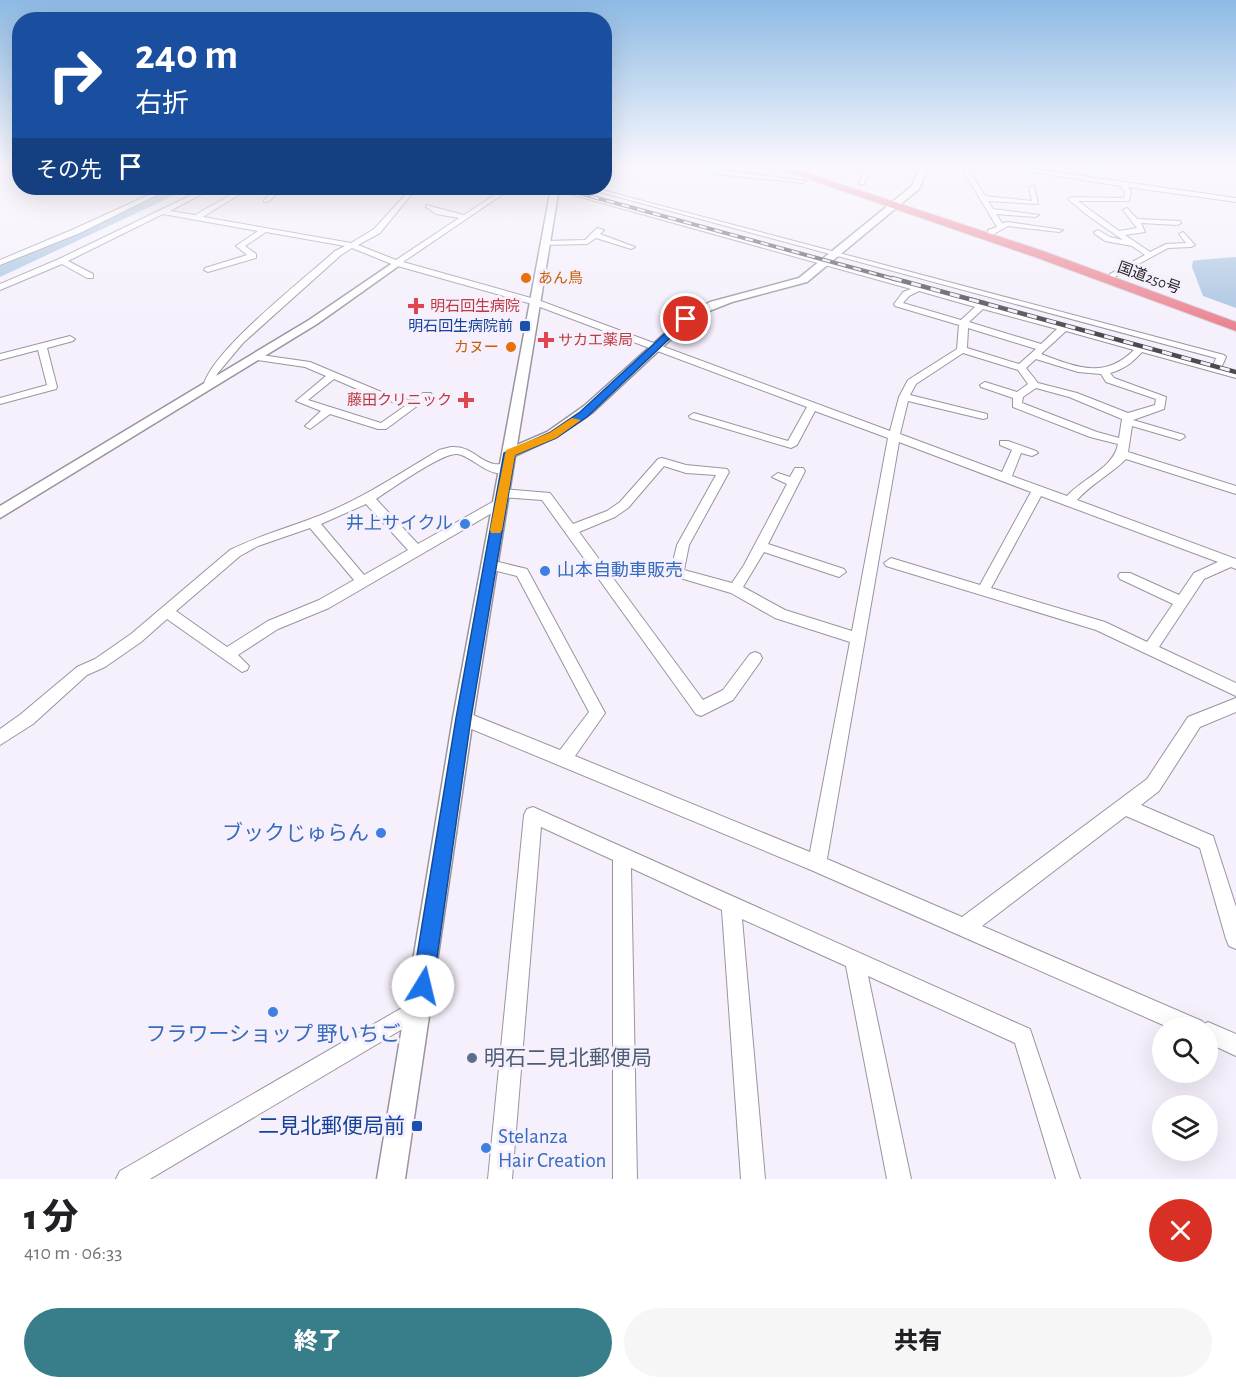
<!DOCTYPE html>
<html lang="ja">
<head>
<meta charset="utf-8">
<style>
  body { margin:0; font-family:"Alegreya Sans","Noto Sans JP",sans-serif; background:#f6f6f6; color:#202124; height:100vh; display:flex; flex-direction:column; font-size:22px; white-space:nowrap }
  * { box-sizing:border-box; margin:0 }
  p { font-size:20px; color:#757577 }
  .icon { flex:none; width:33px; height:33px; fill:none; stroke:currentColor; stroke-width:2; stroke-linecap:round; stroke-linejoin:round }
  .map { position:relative; height:1179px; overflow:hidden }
  .sheet { display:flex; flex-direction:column; background:#fff; flex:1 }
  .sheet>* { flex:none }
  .top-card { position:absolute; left:12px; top:12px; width:600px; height:183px; border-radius:24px; box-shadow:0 6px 24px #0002; background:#1a4fa0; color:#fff; overflow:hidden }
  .buttons { position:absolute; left:1152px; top:1017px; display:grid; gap:12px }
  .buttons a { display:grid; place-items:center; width:66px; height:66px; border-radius:50%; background:#fff; box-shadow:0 6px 24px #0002; font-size:30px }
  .pin { position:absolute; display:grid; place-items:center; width:51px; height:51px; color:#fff; margin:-26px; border:3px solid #fff; border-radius:50%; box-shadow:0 2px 6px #0007 }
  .me { position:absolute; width:66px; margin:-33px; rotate:9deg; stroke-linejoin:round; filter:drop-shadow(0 0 4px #0008) }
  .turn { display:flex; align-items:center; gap:21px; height:126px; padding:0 24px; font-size:27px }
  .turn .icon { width:78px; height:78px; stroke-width:2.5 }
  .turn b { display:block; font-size:42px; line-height:51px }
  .then { display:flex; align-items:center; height:57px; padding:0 24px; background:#0003; gap:12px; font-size:22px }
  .round { display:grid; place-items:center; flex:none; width:63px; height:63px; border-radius:32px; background:#f6f6f6 }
  .head { display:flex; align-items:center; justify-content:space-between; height:102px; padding:0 24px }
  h1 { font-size:36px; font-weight:800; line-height:45px }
  .button { display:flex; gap:12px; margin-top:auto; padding:12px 24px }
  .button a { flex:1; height:69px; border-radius:36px; background:#387d8a; color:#fff; font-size:24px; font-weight:800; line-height:69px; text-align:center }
  .button a+a { background:#f6f6f6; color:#202124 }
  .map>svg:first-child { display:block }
  .water { fill:#a5c2df }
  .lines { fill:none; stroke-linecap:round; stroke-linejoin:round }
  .river { fill:#a5c2df; fill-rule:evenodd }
  .minor-casing { stroke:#99949f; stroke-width:2 }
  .tertiary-casing { stroke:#99949f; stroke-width:3 }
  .trunk-casing { stroke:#d3d3d3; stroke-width:2 }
  .minor { fill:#fff; fill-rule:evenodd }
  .tertiary { fill:#fff; fill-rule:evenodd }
  .trunk { fill:#ea808f; fill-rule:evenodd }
  .rail-far1-casing { stroke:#4d4b50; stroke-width:4 }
  .rail-casing { stroke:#4d4b50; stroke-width:4.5 }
  .rail-far1 { stroke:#f5f0fc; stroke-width:2; stroke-dasharray:8; stroke-linecap:butt }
  .rail { stroke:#f5f0fc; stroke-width:3; stroke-dasharray:10; stroke-linecap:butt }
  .route { fill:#1a73e8; stroke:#114b97; stroke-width:1.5 }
  .slow { fill:#f59e0b }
  .food-dot { fill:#e8710a; stroke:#f5f0fc; stroke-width:2 }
  .health-dot { fill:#e0444e; stroke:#f5f0fc; stroke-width:2 }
  .transit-dot { fill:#1a4fb4; stroke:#f5f0fc; stroke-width:2 }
  .shop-dot { fill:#3f7fe0; stroke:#f5f0fc; stroke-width:2 }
  .service-dot { fill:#5c6f8a; stroke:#f5f0fc; stroke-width:2 }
  .labels { text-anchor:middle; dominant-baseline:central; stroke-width:6; stroke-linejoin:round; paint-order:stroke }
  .far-food-label { font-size:15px; fill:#c56008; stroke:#f5f0fc; text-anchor:start }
  .far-street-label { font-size:15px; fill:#232125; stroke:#f5f0fc }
  .far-health-label { font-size:15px; fill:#be3a42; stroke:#f5f0fc; text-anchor:start }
  .far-transit-label { font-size:15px; fill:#164399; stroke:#f5f0fc; text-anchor:end }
  .shop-label { font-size:18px; fill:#366cbe; stroke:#f5f0fc; text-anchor:end }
  .near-shop-label { font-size:21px; fill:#366cbe; stroke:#f5f0fc; text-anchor:end }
  .near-service-label { font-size:21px; fill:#4e5e75; stroke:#f5f0fc; text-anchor:start }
  .near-transit-label { font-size:21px; fill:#164399; stroke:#f5f0fc; text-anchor:end }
</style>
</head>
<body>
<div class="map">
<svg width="1236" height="1179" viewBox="0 0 1236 1179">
  <rect width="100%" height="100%" fill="#f5f0fc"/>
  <path class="water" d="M1236 257V308L1203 296 1192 267 1193 261 1199 260Z"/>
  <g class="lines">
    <path class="river" d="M173 188H190L0 277V266Z"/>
    <defs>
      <g id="minor">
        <path d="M715 167H721L720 170 806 181 803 183 716 174 713 172Z"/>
        <path d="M865 167H871L864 184 859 185Z"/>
        <path d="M961 167H967L985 196 1032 201 1029 187 1034 186 1038 204 988 201 993 209 1039 215 1035 217 996 214 1002 223 1008 222 1063 230 1059 232 1008 226 994 234H988V230L997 227Z"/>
        <path d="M1000 167H1019L1236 198V202L1128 187 1131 192 1129 201H1078L1119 231 1137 228 1123 210 1127 208 1137 219 1180 221 1181 223 1177 225 1141 223 1145 232 1125 235 1150 252 1166 244 1186 243 1179 234 1183 232 1195 245 1191 247 1168 248 1113 278H1110V274L1145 255 1132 246 1105 241 1095 234 1094 232 1098 230 1110 237 1123 240 1087 215 1068 199 1071 197 1124 198 1125 192 1121 186Z"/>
        <path d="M164 188H171L80 233 0 265V260L74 229Z"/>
        <path d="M206 188H213L170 211 195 215 243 188H250L203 217 351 243 374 229 406 194 414 188H421L410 196 380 233 358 245 396 260 459 218 436 214 426 207V205L464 215 505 188H512L403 262 538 300 890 431 899 397 908 380 957 349 959 325 895 306 894 304 903 292 911 289 548 188H557L918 285H924L925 287 986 302 987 304 1213 366 1216 358 585 188H594L1224 355 1226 357 1221 368 1236 372V378L1142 352C1132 363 1124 369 1110 373L1114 378 1166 397 1164 409 1133 420 1184 435 1185 437 1180 440 1132 426 1128 452 1236 486V494L1126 459C1111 474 1091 484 1077 500L1236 559V569L1231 567 1204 579 1159 647 1236 683V696L1096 630 886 566 884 563 891 558 980 585 1031 492 899 442 827 859 962 917 1147 779 1188 717 1236 698V712L1200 727 1159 791 1141 805 1213 836 1236 907V949L1229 946 1226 939 1200 848 1126 816 982 926 1202 1021 1204 1024 1208 1022 1236 1034V1056L1208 1043V1028H1170L811 870 457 723 455 718 457 713 463 711 560 750 589 712 517 576 485 568 483 565 490 560 527 569 605 713 575 756 810 852 850 642 775 618 731 593 646 568 644 565 651 560 672 566 677 545 716 475 686 473 664 466 628 508 615 517 579 532 703 700 723 690 750 654 755 652 760 654 762 658 760 662 733 700 701 716 696 714 542 500 502 497 496 493 502 489 550 493 573 524 607 511 620 502 658 459 662 458 686 465 727 469 729 472 689 545 684 570 732 583 744 565 787 484 772 477 778 473 790 477 795 468H803L805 471 768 544 844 569 846 572 839 577 764 552 743 587 785 610 852 631 888 438 815 411 797 445 791 448 690 418 689 416 694 413 788 441 807 407 532 304 394 265 352 248 341 255 243 343 217 374 213 386H205L204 384C214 349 305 278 335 251L345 246 266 232 245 246 256 254V258L208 272 204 270 205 268 247 255 236 246 258 231 163 214 68 261 93 274V278H87L62 264 0 290V284L59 259ZM919 291 975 307 961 320 903 303 909 296ZM983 309 1057 329 1041 344 969 322ZM968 328 1036 349 1019 364 967 348ZM1066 331 1134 350C1104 380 1076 367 1041 354ZM963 353 1018 370 1028 384 1017 392 985 382 980 385 981 387 1013 398V407L1090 437 1118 444C1114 468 1083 478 1067 496L1012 476 1021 453 1032 456 1038 453 1036 451 1008 441H1000V445L1012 450 1002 472 900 434 908 401 983 419 987 418V414L910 395 916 384ZM1036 359 1078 372 1101 374 1106 382 1156 399 1155 405 1128 413 1077 393 1038 383 1026 368ZM1036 388 1069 397 1122 419 1119 438 1097 432 1022 403 1023 397ZM1041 496 1065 505 1218 562 1194 573 1179 595 1130 573H1120L1118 576 1120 579 1173 604 1147 642 1105 622 991 588Z"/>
        <path d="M277 188H283L268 202H264V200Z"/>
        <path d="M597 228 604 230 600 234 635 247 631 249 596 238 587 244 545 245 541 243 545 241 585 240Z"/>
        <path d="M70 336 75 339 73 341 47 348 57 387 56 389 0 404V398L47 385 38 350 0 360V354Z"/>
        <path d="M254 354 310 362 379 391 412 401 423 393H431L432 395 386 429H378L330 414 310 429 305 426 321 411 296 401 326 376 305 367 251 359 249 357ZM334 379 371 395 405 406 381 423 308 400Z"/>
        <path d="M451 447C472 446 477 460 494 464 501 465 507 463 513 468 494 485 474 456 457 454 443 452 391 489 376 499L418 544 496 500H504L506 503 504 506 329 608 278 629 238 655 249 666 247 670 242 672 167 619 141 642 105 667 87 675 33 724 0 745V729L21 714 77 667 95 659 131 634 230 550C260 535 291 527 321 515 363 498 401 473 439 450ZM366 504 408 550 364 575 321 524ZM310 528 354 580 319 600 268 621 227 647 176 611 240 556 258 546Z"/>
        <path d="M533 807 1030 1029 1080 1179H1056L1015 1043 868 976 911 1179H887L846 966 742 919 765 1179H741L722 910 631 868 637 1179H613V860L541 827 512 1179H488L524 815 527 809Z"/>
        <path d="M419 998 426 1001 429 1008 426 1015 150 1179H116L120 1171Z"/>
      </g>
      <g id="tertiary">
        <path d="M920 167H928L919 189 807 282 732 302 704 313 683 328 593 412 556 437 515 456 473 718 405 1179H377L453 718 551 188H559L517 445 547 432 584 406 683 317 710 302 799 278 912 186Z"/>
        <path d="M397 260 402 263 400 265 317 324 0 518V506L309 320Z"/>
      </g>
      <path id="trunk" d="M773 167H789L1043 251 1236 322V331L1035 257Z"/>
    </defs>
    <use href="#minor" class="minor-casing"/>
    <use href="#tertiary" class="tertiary-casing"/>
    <use href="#trunk" class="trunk-casing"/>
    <use href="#minor" class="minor"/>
    <use href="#tertiary" class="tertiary"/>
    <use href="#trunk" class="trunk"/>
    <defs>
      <path id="rail-far1" d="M560 188 898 280"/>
      <path id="rail" d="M892 278 1236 372"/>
    </defs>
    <use href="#rail-far1" class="rail-far1-casing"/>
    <use href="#rail" class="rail-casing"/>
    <use href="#rail-far1" class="rail-far1"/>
    <use href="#rail" class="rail"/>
  </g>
  <linearGradient id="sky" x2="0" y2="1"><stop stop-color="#8dbae4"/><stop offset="0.5" stop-color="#faf8fe"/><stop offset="1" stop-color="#faf8fe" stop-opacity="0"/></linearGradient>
  <rect width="1236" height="332" fill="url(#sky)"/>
  <path class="route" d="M683 317 690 319 587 417 556 438 515 455 471 718 433 986 430 993 423 996 415 993 412 986 456 718 504 453 549 433 580 412Z"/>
  <path class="slow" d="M572 418 581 420 556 438 515 455 502 530 500 533H491L490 530 506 450 549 433Z"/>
  <g class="food-dot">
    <circle cx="526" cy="278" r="6"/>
    <circle cx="511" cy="347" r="6"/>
  </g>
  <g class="health-dot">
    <path d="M413 297h6v6h6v6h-6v6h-6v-6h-6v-6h6z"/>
    <path d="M543 331h6v6h6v6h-6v6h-6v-6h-6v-6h6z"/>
    <path d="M463 391h6v6h6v6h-6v6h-6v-6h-6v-6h6z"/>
  </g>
  <g class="transit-dot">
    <rect x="519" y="320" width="12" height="12" rx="3"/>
    <rect x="411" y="1120" width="12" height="12" rx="3"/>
  </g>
  <g class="shop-dot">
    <circle cx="465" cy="524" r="6"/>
    <circle cx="545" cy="571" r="6"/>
    <circle cx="381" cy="833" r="6"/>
    <circle cx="273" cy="1012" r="6"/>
    <circle cx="486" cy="1148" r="6"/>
  </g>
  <circle class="service-dot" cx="472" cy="1058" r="6"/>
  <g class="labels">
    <g class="far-food-label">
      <text x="538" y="278">あん鳥</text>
      <text x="499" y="347" text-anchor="end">カヌー</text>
    </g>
    <g class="far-street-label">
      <text transform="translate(1149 278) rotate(20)">国道250号</text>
    </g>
    <g class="far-health-label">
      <text x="430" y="306">明石回生病院</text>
      <text x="558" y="340">サカエ薬局</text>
      <text x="452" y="400" text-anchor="end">藤田クリニック</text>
    </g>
    <g class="far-transit-label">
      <text x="513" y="326">明石回生病院前</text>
    </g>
    <g class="shop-label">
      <text x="453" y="524">井上サイクル</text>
      <text x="557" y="571" text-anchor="start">山本自動車販売</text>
    </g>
    <g class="near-shop-label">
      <text x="369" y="833">ブックじゅらん</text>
      <text x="273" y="1034" text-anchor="middle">フラワーショップ 野いちご</text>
      <text x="498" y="1136" text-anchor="start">Stelanza<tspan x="498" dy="24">Hair Creation</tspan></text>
    </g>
    <g class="near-service-label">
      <text x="484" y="1058">明石二見北郵便局</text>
    </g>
    <g class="near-transit-label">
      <text x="405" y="1126">二見北郵便局前</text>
    </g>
  </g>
</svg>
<div class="buttons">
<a><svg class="icon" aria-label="search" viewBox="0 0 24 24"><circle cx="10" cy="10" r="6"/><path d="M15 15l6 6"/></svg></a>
<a><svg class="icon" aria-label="layers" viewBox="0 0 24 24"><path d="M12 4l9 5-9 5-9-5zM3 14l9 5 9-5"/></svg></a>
</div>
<div class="pin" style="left:686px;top:319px;background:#d93025"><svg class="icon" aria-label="arrive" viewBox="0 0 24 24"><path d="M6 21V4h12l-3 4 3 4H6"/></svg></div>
<svg class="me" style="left:423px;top:986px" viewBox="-20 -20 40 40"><circle r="19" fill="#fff"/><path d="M0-13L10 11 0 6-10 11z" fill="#1a73e8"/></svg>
<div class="top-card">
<div class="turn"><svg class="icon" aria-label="right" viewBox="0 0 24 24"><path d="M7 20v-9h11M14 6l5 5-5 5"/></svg><div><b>240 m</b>右折</div></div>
<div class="then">その先<svg class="icon" aria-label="arrive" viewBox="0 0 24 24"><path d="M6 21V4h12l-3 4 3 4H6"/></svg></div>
</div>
</div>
<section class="sheet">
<div class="head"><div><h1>1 分</h1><p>410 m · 06:33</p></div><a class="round" style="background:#d93025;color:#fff"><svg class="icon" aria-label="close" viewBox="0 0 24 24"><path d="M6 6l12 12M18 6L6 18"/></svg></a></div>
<div class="button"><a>終了</a><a>共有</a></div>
</section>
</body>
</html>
